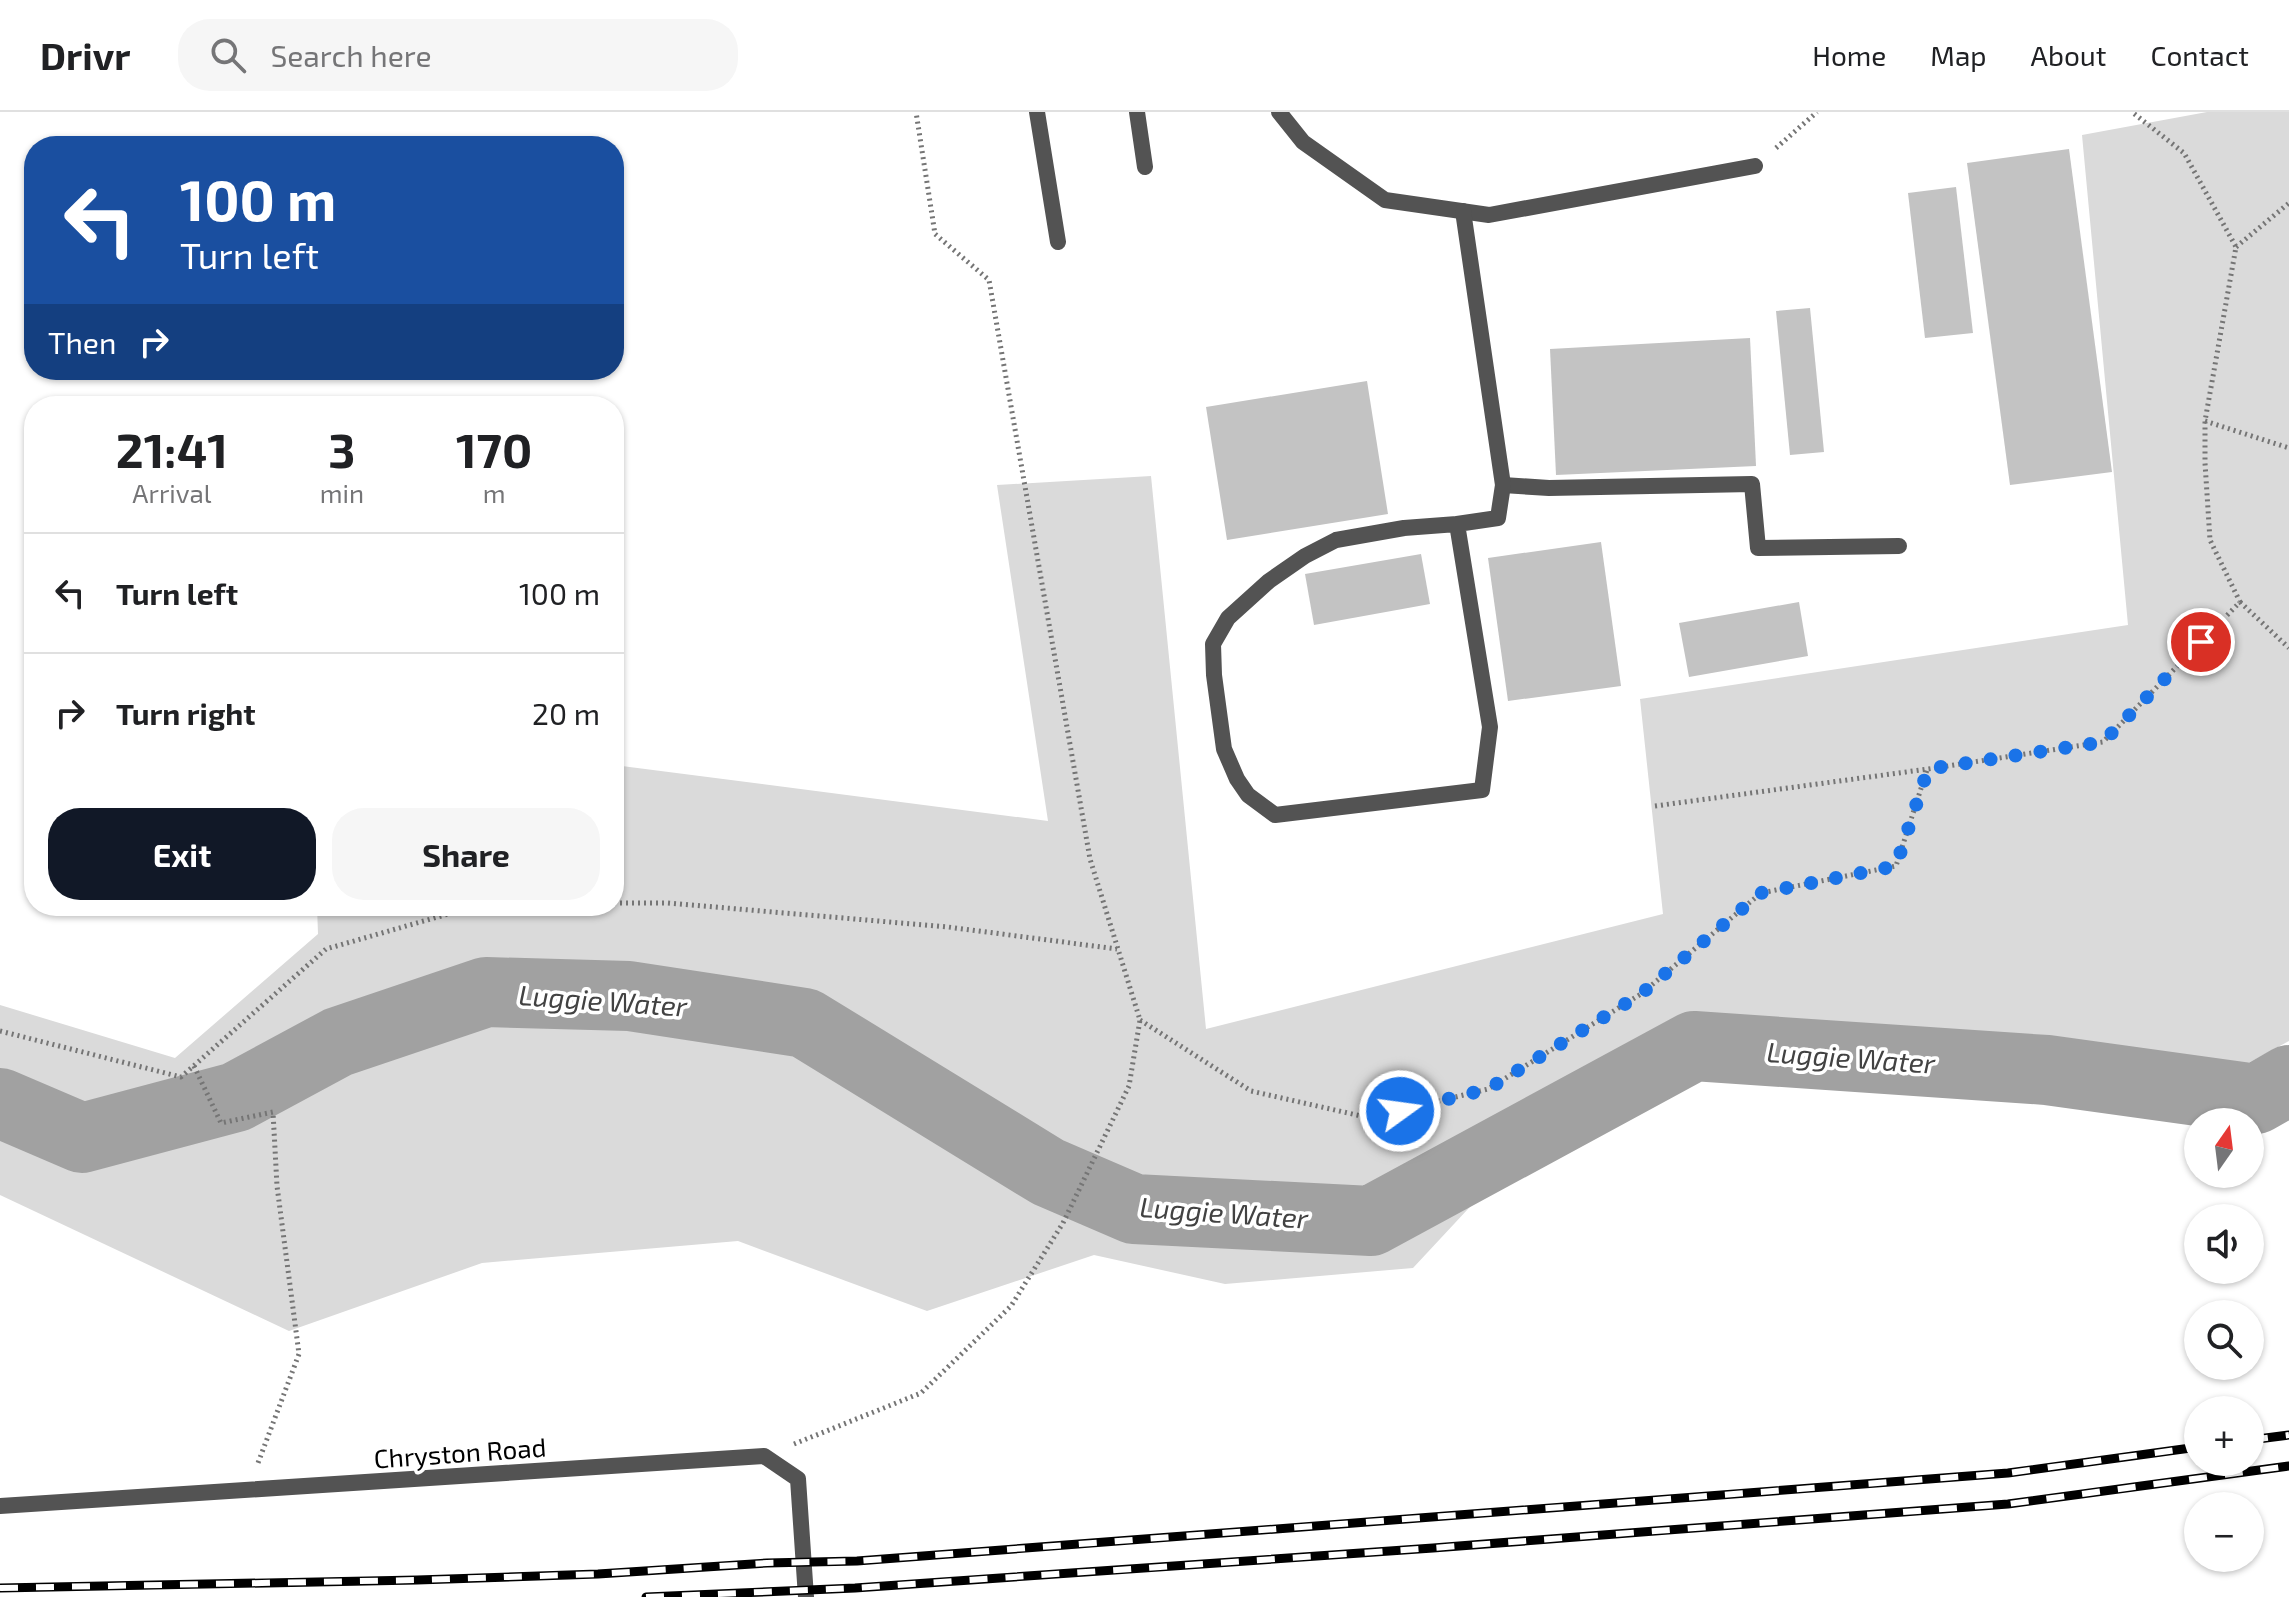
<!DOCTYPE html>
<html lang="en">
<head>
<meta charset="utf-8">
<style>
  body { margin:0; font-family:"Exo 2",sans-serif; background:#f6f6f6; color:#202124; height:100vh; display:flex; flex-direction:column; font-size:30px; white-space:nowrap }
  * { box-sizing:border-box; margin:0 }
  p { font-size:26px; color:#757577 }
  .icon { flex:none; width:44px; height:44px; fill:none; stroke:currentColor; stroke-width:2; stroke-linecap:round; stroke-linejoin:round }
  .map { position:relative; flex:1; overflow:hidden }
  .details { position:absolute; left:24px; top:284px; width:600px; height:520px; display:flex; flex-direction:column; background:#fff; border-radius:32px; box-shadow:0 2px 6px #0004 }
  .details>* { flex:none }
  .banner { position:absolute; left:24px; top:24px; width:600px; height:244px; border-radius:32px; box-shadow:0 2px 6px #0004; background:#1a4fa0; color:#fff; overflow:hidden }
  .needle { width:52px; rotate:14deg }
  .buttons { position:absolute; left:2184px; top:996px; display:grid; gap:16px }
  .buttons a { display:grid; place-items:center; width:80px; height:80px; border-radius:50%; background:#fff; box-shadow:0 2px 6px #0004; font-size:40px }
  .pin { position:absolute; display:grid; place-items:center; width:68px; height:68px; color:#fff; margin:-34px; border:4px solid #fff; border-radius:50%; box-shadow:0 2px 8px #0007 }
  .me { position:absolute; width:88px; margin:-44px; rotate:76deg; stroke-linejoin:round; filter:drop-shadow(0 0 6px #0008) }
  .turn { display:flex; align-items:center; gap:28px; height:168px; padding:0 24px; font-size:36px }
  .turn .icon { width:104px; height:104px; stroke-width:2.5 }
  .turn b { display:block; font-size:56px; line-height:68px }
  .then { display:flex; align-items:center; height:76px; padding:0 24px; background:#0003; gap:16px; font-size:30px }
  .eta { display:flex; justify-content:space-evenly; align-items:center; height:136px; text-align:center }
  .eta b { font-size:48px; font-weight:700; line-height:56px }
  .button { display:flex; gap:16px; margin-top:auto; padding:16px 24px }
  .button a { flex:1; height:92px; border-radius:32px; background:#111827; color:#fff; font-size:32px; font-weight:700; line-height:92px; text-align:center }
  .button a+a { background:#f6f6f6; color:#202124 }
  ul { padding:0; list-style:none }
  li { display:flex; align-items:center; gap:24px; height:120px; padding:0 24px; border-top:2px solid #e0e0e0 }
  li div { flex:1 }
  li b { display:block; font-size:30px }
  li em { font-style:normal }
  header { display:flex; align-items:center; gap:48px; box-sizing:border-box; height:112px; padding:0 40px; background:#fff; border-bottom:2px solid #e0e0e0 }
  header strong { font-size:38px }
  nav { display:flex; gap:44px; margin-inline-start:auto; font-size:28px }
  .search { width:560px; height:72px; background:#f6f6f6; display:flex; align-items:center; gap:20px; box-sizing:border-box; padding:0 28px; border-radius:32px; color:#757577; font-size:30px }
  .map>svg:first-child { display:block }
  .green { fill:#dadada }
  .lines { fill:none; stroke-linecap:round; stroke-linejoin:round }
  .river { stroke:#a1a1a1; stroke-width:70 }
  .building { fill:#c3c3c3 }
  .path { stroke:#757575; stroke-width:5; stroke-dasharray:2 4; stroke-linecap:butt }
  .service { stroke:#535353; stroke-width:16 }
  .minor { stroke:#535353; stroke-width:16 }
  .rail-casing { stroke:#000; stroke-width:9 }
  .rail { stroke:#fff; stroke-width:6; stroke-dasharray:18; stroke-linecap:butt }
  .route { stroke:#1a73e8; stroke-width:14; stroke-dasharray:0 25.2 }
  .labels { text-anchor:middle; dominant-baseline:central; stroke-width:7; stroke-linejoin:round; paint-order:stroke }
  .street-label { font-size:26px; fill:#000; stroke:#fff }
  .water-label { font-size:28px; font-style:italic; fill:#424242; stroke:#fff }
</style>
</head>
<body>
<header>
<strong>Drivr</strong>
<div class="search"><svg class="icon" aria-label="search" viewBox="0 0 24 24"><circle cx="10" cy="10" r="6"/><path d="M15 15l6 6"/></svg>Search here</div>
<nav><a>Home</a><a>Map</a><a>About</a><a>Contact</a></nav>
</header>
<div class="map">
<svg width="2289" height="1485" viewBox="0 0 2289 1485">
  <rect width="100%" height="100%" fill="#fff"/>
  <path class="green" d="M2207 0H2289V929L2156 1001 1838 922 1577 980 1413 1156 1225 1172 1094 1143 927 1199 738 1129 482 1151 289 1219 0 1083V893L175 946 318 822 317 794H614V653L1048 709 997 373 1151 364 1206 917 1663 802 1640 587 2128 513 2082 23Z"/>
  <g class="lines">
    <path class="river" d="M0 991 82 1026 236 985 338 930 486 880 629 884 805 911 1048 1060 1134 1097 1371 1109 1694 934 2047 958 2256 987 2289 968"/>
  </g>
  <g class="building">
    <path d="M2069 37 2112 360 2010 373 1967 51Z"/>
    <path d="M1956 75 1973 221 1925 226 1908 81Z"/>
    <path d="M1810 196 1824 340 1790 343 1776 199Z"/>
    <path d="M1750 226 1756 354 1556 363 1550 237Z"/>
    <path d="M1367 269 1388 402 1227 428 1206 295Z"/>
    <path d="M1601 430 1621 574 1508 589 1488 446Z"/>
    <path d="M1421 442 1430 492 1314 513 1305 462Z"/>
    <path d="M1799 490 1808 544 1689 565 1679 511Z"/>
  </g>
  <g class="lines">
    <g class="path">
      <path d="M1776 36 1817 0"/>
      <path d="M2236 135 2289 91"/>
      <path d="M2205 309 2289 336"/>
      <path d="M2240 490 2289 536"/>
      <path d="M1655 694 1928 657 2103 630 2240 490 2210 428 2205 351V309L2236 135 2184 41 2132 0"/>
      <path d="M614 791H668L948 815 1117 837"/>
      <path d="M1140 908 1251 979 1370 1006 1488 977 1641 882 1761 781 1896 754 1927 658"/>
      <path d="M0 919 181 965 326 837 476 794"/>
      <path d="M194 954 221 1011 273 1000 277 1074 299 1242 258 1351"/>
      <path d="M794 1332 921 1281 1011 1194 1063 1111 1129 974 1140 908 1090 747 989 168 935 122 916 0"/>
    </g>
    <g class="service">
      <path d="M1037 0 1058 130"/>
      <path d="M1137 0 1145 55"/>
      <path d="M1279 0 1303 30 1385 88 1489 103 1755 54"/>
      <path d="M1503 373 1549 376 1752 372 1758 436 1899 434"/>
      <path d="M1457 412 1404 416 1336 428 1305 444 1269 469 1228 506 1213 532 1214 563 1224 637 1237 667 1248 683 1275 703 1482 678 1490 615 1457 412 1498 406 1503 373 1463 99"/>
    </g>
    <path class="minor" d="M0 1394 764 1344 798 1367 806 1485"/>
    <defs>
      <g id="rail">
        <path d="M2250 1328 2289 1323"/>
        <path d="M0 1476 417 1468 598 1462 767 1451 857 1449 2008 1361 2198 1335"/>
        <path d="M646 1485 855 1476 1433 1436 2008 1392 2289 1354"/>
      </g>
    </defs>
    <use href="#rail" class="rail-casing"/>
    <use href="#rail" class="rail"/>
  </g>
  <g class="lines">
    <path class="route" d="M1400 999 1488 977 1641 882 1761 781 1896 754 1928 657 2103 630 2201 530"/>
  </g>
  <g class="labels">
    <g class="street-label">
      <text transform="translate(460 1340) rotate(-4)">Chryston Road</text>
    </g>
    <g class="water-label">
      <text transform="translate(603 888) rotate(4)">Luggie Water</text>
      <text transform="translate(1851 945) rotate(4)">Luggie Water</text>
      <text transform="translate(1224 1100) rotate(4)">Luggie Water</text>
    </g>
  </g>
</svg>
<div class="buttons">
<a><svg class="needle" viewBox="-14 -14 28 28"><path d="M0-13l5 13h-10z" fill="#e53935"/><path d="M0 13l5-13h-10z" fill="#757577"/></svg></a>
<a><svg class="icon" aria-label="sound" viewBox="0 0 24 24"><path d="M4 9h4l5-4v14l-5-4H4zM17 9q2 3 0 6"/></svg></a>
<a><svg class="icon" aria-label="search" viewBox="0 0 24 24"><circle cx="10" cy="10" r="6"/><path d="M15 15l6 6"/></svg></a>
<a>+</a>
<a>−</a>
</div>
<div class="pin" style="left:2201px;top:530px;background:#d93025"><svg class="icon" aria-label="arrive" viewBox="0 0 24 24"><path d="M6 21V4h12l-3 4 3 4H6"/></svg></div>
<svg class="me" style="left:1400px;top:999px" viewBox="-20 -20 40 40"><circle r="17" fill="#1a73e8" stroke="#fff" stroke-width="3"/><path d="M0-11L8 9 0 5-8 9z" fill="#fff"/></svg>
<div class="banner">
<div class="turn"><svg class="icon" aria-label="left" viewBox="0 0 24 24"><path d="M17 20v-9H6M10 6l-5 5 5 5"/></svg><div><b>100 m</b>Turn left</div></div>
<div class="then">Then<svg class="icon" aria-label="right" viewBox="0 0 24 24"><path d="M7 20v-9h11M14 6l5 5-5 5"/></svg></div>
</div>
<section class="details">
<div class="eta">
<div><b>21:41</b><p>Arrival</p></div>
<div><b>3</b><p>min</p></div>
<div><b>170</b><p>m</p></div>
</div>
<ul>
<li><svg class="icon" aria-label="left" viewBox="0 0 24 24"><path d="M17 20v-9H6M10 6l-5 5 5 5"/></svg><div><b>Turn left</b></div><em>100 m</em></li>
<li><svg class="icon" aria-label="right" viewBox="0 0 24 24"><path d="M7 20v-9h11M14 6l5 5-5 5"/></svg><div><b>Turn right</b></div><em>20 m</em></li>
</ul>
<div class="button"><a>Exit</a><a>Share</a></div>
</section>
</div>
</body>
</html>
